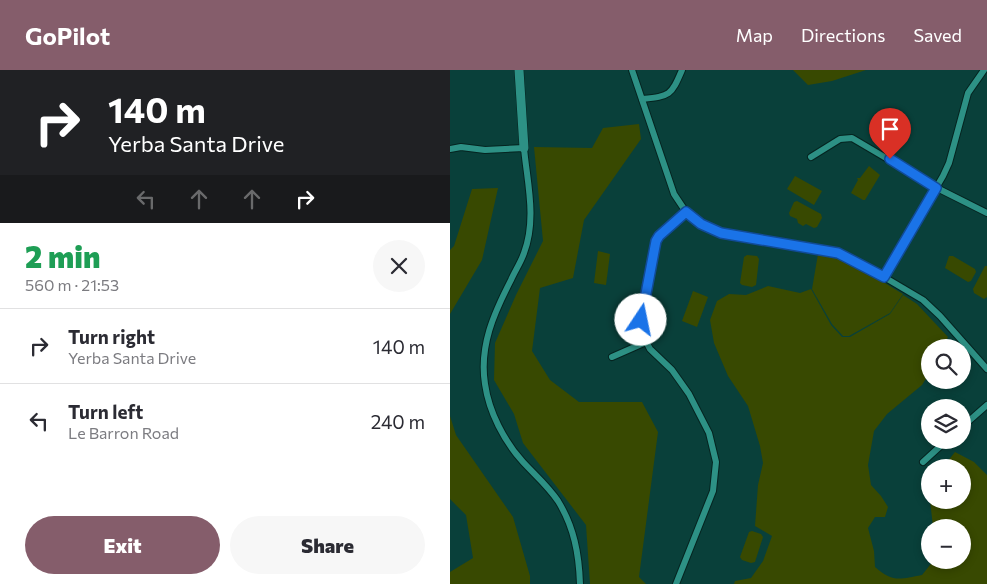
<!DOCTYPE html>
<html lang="en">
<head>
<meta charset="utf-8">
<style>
  body { margin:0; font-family:Commissioner,sans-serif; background:#f7f7f7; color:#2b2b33; height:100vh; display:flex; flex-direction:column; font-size:19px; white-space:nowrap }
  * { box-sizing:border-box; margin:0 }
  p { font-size:16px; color:#7c7c81 }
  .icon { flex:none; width:28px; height:28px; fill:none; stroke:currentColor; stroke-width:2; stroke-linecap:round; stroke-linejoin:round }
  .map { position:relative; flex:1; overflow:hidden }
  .drawer { display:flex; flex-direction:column; background:#fff; width:450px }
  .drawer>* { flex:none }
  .guide { background:#202124; color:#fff; overflow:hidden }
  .buttons { position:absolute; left:471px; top:269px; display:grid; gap:10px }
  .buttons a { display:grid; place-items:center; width:50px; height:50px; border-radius:50%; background:#fff; box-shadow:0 2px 8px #0003; font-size:25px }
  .pin { position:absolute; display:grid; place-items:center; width:42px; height:42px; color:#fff; margin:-51px -21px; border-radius:50% 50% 50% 0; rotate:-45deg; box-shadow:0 0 5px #0007 }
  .pin .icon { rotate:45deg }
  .me { position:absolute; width:55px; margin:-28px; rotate:11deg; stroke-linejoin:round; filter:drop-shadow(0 0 4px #0008) }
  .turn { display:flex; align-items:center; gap:18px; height:105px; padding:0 25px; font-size:22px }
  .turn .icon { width:65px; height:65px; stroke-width:2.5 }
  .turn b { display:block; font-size:35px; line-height:42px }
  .lanes { display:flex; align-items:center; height:48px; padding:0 25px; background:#0003; justify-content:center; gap:25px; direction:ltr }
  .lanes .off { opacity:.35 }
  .round { display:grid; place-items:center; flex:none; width:52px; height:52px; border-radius:26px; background:#f7f7f7 }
  .headline { display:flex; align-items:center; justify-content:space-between; height:85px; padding:0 25px }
  h1 { font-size:30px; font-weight:800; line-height:38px; color:#1e9e55 }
  .cta { display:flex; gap:10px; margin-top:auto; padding:10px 25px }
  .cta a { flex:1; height:58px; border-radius:30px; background:#855d6b; color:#fff; font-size:20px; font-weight:800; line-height:58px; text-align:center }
  .cta a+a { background:#f7f7f7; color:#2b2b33 }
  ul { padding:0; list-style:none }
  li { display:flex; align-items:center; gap:15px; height:75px; padding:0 25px; border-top:1px solid #e1e1e2 }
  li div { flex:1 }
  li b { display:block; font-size:19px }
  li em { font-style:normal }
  header { display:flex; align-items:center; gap:30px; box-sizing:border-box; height:70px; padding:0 25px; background:#855d6b; color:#fff }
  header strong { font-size:24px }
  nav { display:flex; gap:28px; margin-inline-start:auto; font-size:18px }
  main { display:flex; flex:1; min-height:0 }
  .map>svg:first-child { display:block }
  .green { fill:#384901 }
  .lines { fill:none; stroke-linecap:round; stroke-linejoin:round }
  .street-casing { stroke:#052420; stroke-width:8 }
  .secondary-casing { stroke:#052420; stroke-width:10 }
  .street { stroke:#2d9185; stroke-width:6 }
  .secondary { stroke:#2d9185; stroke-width:9 }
  .route-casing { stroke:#114b97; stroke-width:12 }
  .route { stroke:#1a73e8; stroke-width:9 }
</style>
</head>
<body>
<header>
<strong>GoPilot</strong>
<nav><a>Map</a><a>Directions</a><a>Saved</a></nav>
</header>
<main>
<section class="drawer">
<div class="guide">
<div class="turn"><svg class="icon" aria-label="right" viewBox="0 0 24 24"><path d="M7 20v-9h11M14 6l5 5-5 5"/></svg><div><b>140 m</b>Yerba Santa Drive</div></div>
<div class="lanes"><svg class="icon off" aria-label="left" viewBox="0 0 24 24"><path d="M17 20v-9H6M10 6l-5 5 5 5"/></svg><svg class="icon off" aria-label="ahead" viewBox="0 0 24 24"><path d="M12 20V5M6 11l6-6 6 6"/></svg><svg class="icon off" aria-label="ahead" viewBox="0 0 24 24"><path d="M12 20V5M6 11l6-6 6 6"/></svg><svg class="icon" aria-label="right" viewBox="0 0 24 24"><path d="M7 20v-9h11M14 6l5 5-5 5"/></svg></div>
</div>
<div class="headline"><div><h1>2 min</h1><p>560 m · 21:53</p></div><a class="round"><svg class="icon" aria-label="close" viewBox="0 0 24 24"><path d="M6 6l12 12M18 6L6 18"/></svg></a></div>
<ul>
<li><svg class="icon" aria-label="right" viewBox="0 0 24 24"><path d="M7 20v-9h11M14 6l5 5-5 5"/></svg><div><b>Turn right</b><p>Yerba Santa Drive</p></div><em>140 m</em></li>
<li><svg class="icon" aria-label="left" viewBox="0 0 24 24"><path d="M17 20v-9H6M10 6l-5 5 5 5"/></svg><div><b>Turn left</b><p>Le Barron Road</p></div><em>240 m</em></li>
</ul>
<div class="cta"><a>Exit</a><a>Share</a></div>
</section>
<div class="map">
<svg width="537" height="514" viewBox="0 0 537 514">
  <rect width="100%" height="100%" fill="#09403a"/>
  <g class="green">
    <path d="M343 0H416L382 11 358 15Z"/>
    <path d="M189 54 191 69 134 150 123 208 90 218 82 281 100 310 129 332H192L208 362 189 507 196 514H140L136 455 73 373 64 344 44 310 45 273 66 225 93 171 84 77 142 78 153 58Z"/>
    <path d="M419 96 430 105 415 130H413L401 123 408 110 407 108H410Z"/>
    <path d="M345 106 372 121 364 135 337 119Z"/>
    <path d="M48 118 32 190 0 244V180L4 176 22 119Z"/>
    <path d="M347 131 371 144 372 148 367 157 364 158 356 154 353 156 348 153 347 149 340 146 339 143 344 132Z"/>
    <path d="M148 181 160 184 156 215 144 213Z"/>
    <path d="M368 184C400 189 426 208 453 224L440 243 399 266H393L382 254 362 219Z"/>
    <path d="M297 185 307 186 309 189 306 215 302 217 292 215 290 213 294 187Z"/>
    <path d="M499 186H503L525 199 526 202 521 211 518 212 495 198Z"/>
    <path d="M535 196H537V227L534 229 524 223 523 219Z"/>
    <path d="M318 216 350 223 361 219 381 255 392 267H400L440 244 453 225 467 234 498 267 493 277 480 278V302L472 315 437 344 424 361 418 395 421 415 431 426 438 437 435 447H425L418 458 424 481 425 497C443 513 450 509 472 505L484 490H512V458L483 457 479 421 480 418V430H512V398L493 397 505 382 524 392 537 405V514H284L285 511 301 508 313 491 322 466 305 456 308 415 313 393 310 376 298 336 278 306 264 273 260 250 267 231 279 224 296 225Z"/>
    <path d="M243 221 258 227 247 257 232 251Z"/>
    <path d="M0 346 6 365 63 447 80 506V514H0V502L23 488 16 445 0 429Z"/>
    <path d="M302 461 311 464 313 467 305 492 301 493 292 490 290 487 299 462Z"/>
  </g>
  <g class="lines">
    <defs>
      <g id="street">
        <path d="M182 0 224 124 236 142 251 154 271 163 388 183 434 207 473 230 490 246 537 299"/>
        <path d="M192 29C220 26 221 26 232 0"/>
        <path d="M0 79 11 77 35 80 74 78C77 112 87 148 74 183 71 192 65 201 61 210 44 243 29 276 35 314 39 342 54 371 73 392 85 405 98 416 108 431 124 457 129 484 130 514"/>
        <path d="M361 87 390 69 402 68 487 118 537 143"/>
        <path d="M434 207 493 106 499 93 518 23 534 0"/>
        <path d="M162 287 196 272"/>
        <path d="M512 357 537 335"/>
        <path d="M473 392 497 370"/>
        <path d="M226 514 263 421 266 392 259 363 239 324 222 300 200 279 191 262V249L206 171 209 167 236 142"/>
      </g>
      <path id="secondary" d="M69 0 74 78"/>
    </defs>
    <use href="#street" class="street-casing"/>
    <use href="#secondary" class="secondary-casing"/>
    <use href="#street" class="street"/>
    <use href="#secondary" class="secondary"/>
  </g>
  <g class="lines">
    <defs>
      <path id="route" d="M191 250 206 171 209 166 236 142 251 154 271 163 388 183 434 207 486 118 440 89"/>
    </defs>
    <use href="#route" class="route-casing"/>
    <use href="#route" class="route"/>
  </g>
</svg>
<div class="buttons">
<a><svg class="icon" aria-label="search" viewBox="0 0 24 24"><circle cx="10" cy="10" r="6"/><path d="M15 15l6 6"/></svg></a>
<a><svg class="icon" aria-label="layers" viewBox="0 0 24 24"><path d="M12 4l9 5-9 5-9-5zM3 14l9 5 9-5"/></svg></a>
<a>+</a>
<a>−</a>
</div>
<div class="pin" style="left:440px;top:89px;background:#d93025"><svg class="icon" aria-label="arrive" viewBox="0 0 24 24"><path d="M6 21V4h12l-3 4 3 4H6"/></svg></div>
<svg class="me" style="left:191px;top:250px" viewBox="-20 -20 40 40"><circle r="19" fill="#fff"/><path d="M0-13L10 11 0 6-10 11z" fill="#1a73e8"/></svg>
</div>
</main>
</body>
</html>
